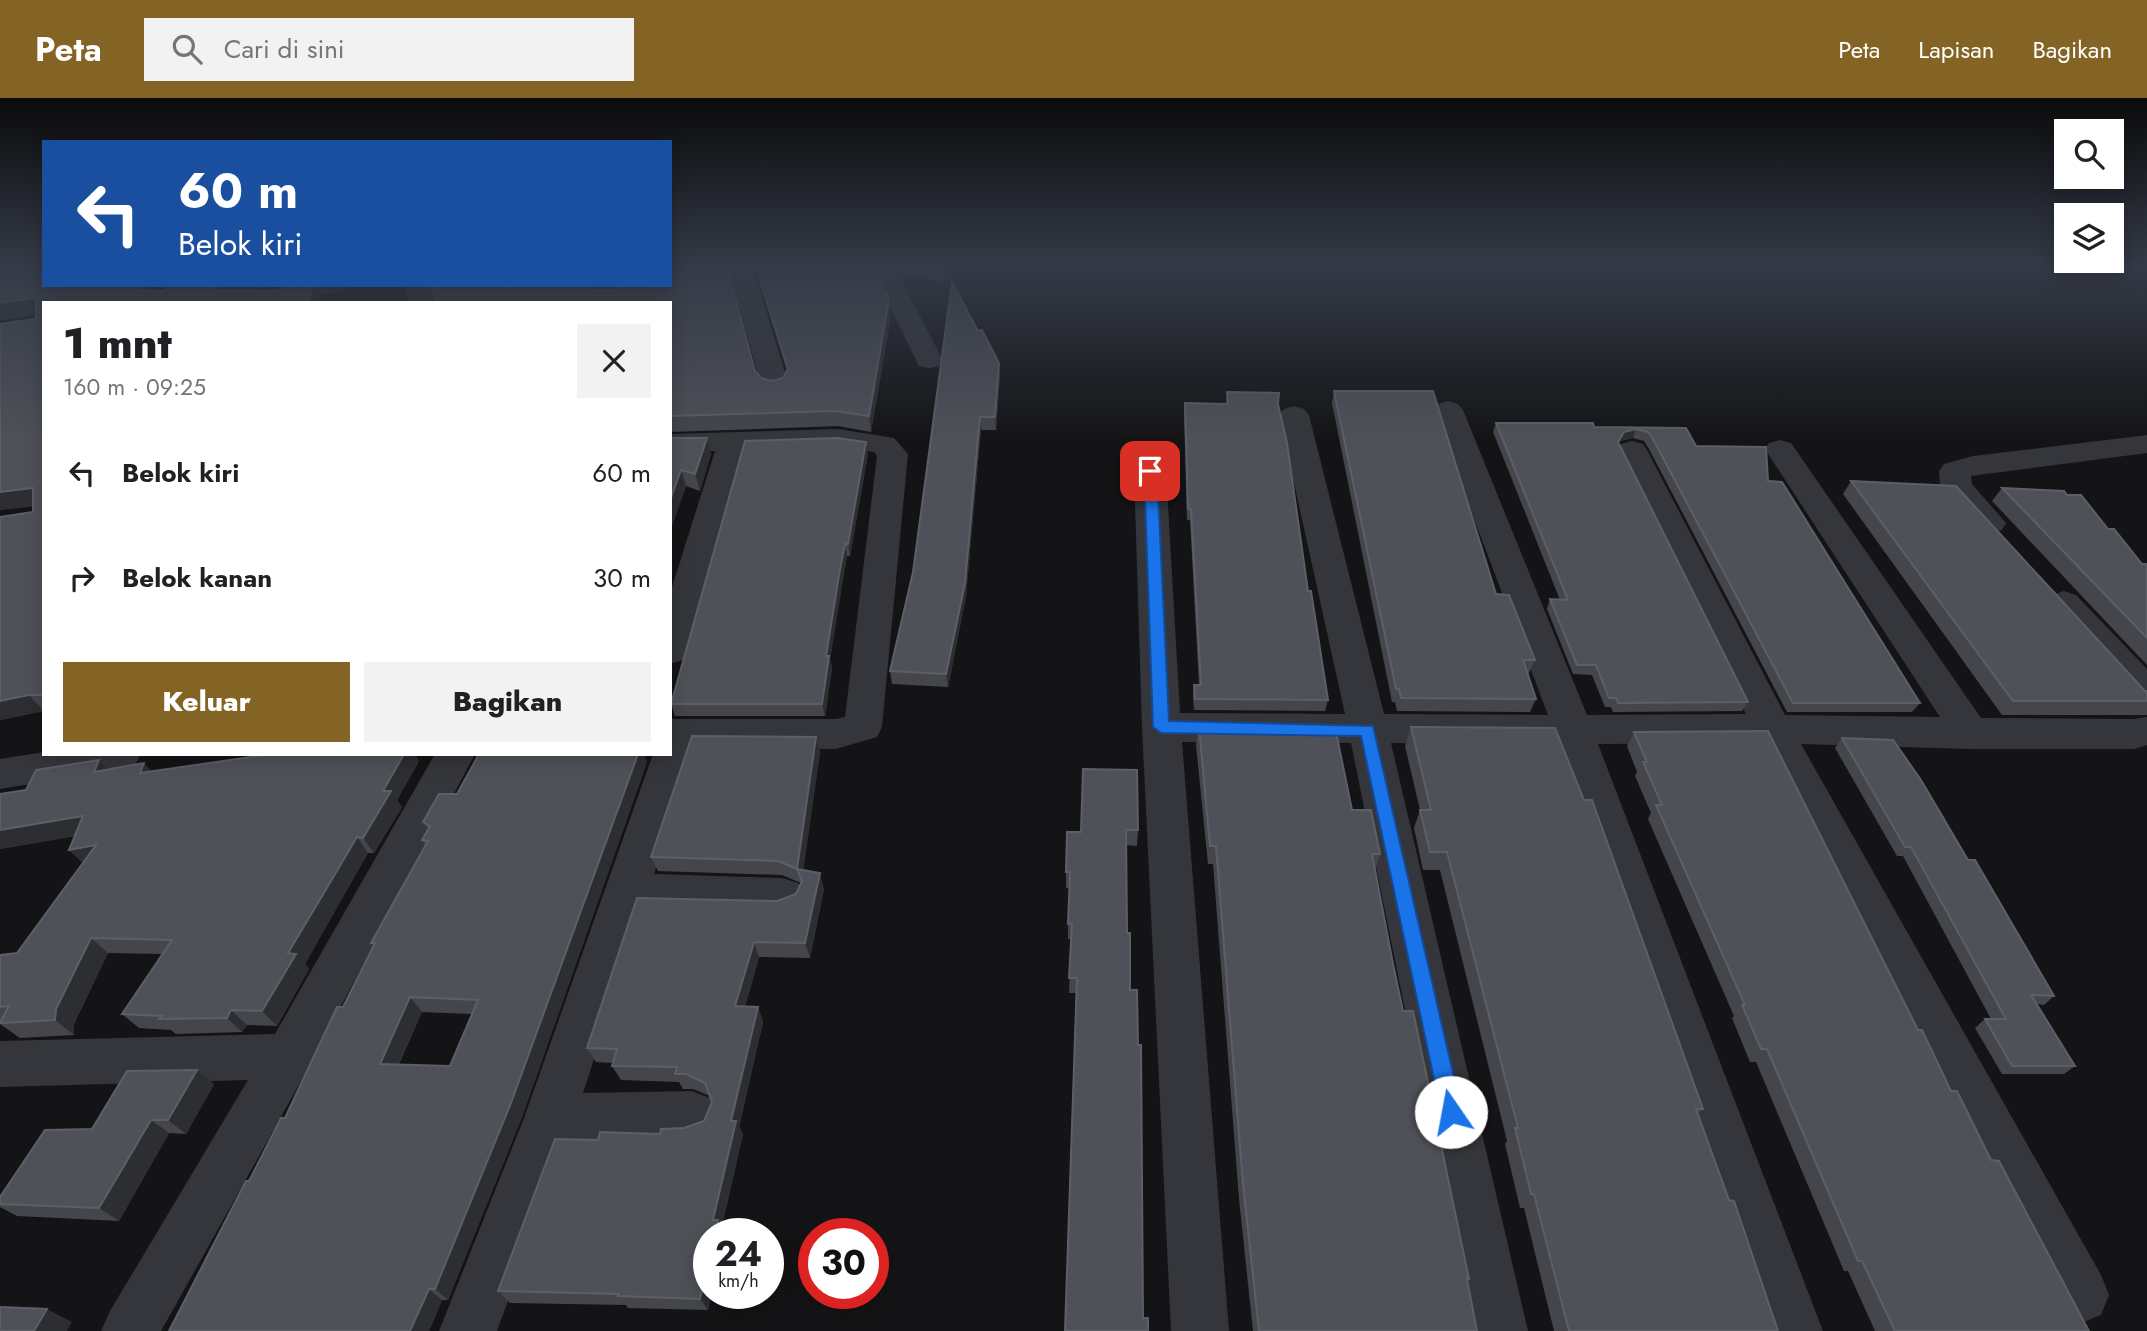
<!DOCTYPE html>
<html lang="id">
<head>
<meta charset="utf-8">
<style>
  body { margin:0; font-family:Jost,sans-serif; background:#f2f2f2; color:#202124; height:100vh; display:flex; flex-direction:column; font-size:26px; white-space:nowrap }
  * { box-sizing:border-box; margin:0 }
  p { font-size:23px; color:#757577 }
  .icon { flex:none; width:38px; height:38px; fill:none; stroke:currentColor; stroke-width:2; stroke-linecap:round; stroke-linejoin:round }
  .map { position:relative; flex:1; overflow:hidden }
  .panel { position:absolute; left:42px; top:203px; width:630px; height:455px; display:flex; flex-direction:column; background:#fff; border-radius:0px; box-shadow:0 4px 18px #0003 }
  .panel>* { flex:none }
  .guide { position:absolute; left:42px; top:42px; width:630px; height:147px; border-radius:0px; box-shadow:0 4px 18px #0003; background:#1a4fa0; color:#fff; overflow:hidden }
  .tools { position:absolute; left:2054px; top:21px; display:grid; gap:14px }
  .tools a { display:grid; place-items:center; width:70px; height:70px; border-radius:0px; background:#fff; box-shadow:0 4px 18px #0003; font-size:35px }
  .speed { position:absolute; left:693px; top:1120px; display:flex; gap:14px; font-size:35px; font-weight:700; text-align:center }
  .speed>* { display:grid; place-content:center; width:91px; height:91px; border-radius:50%; background:#fff; box-shadow:0 4px 18px #0003; line-height:1 }
  .speed small { font-size:18px; font-weight:400 }
  .speed .limit { border:10px solid #d22; background:#fff; color:#111 }
  .pin { position:absolute; display:grid; place-items:center; width:60px; height:60px; color:#fff; margin:-30px; border-radius:14px; box-shadow:0 4px 10px #0006 }
  .me { position:absolute; width:77px; margin:-38px; rotate:348deg; stroke-linejoin:round; filter:drop-shadow(0 0 5px #0008) }
  .turn { display:flex; align-items:center; gap:24px; height:147px; padding:0 21px; font-size:32px }
  .turn .icon { width:91px; height:91px; stroke-width:2.5 }
  .turn b { display:block; font-size:49px; line-height:60px }
  .round { display:grid; place-items:center; flex:none; width:74px; height:74px; border-radius:0px; background:#f2f2f2 }
  .overview { display:flex; align-items:center; justify-content:space-between; height:119px; padding:0 21px }
  h1 { font-size:42px; font-weight:800; line-height:52px }
  .button { display:flex; gap:14px; margin-top:auto; padding:14px 21px }
  .button a { flex:1; height:80px; border-radius:0px; background:#846424; color:#fff; font-size:28px; font-weight:800; line-height:80px; text-align:center }
  .button a+a { background:#f2f2f2; color:#202124 }
  ul { padding:0; list-style:none }
  li { display:flex; align-items:center; gap:21px; height:105px; padding:0 21px }
  li div { flex:1 }
  li b { display:block; font-size:26px }
  li em { font-style:normal }
  header { display:flex; align-items:center; gap:42px; box-sizing:border-box; height:98px; padding:0 35px; background:#846424; color:#fff }
  header strong { font-size:33px }
  nav { display:flex; gap:38px; margin-inline-start:auto; font-size:24px }
  .search { width:490px; height:63px; background:#f2f2f2; display:flex; align-items:center; gap:18px; box-sizing:border-box; padding:0 24px; border-radius:0px; color:#757577; font-size:26px }
  .map>svg:first-child { display:block }
  .lines { fill:none; stroke-linecap:round; stroke-linejoin:round }
  .minor { fill:#35363b; fill-rule:evenodd }
  .wall { fill:#45464c; fill-rule:evenodd }
  .shaded-wall { fill:#2d2e32 }
  .building { fill:#4f5158; stroke:#5d5f67; stroke-width:2; fill-rule:evenodd }
  .route { fill:#1a73e8; stroke:#114b97; stroke-width:2 }
</style>
</head>
<body>
<header>
<strong>Peta</strong>
<div class="search"><svg class="icon" aria-label="search" viewBox="0 0 24 24"><circle cx="10" cy="10" r="6"/><path d="M15 15l6 6"/></svg>Cari di sini</div>
<nav><a>Peta</a><a>Lapisan</a><a>Bagikan</a></nav>
</header>
<div class="map">
<svg width="2147" height="1233" viewBox="0 0 2147 1233">
  <rect width="100%" height="100%" fill="#141416"/>
  <g class="lines">
    <g class="minor">
      <path d="M728 169H752L789 287 785 293 775 296 765 293 761 287Z"/>
      <path d="M870 169H894L943 262 939 268 929 270 919 268Z"/>
      <path d="M293 187H349L345 192 282 205H226L230 199Z"/>
      <path d="M405 187H431L434 205H408Z"/>
      <path d="M592 187H618L620 205H594Z"/>
      <path d="M1448 303 1458 306 1463 312 1587 617 1746 616 1617 352 1621 346 1632 343 1643 346 1647 352 1785 617 1940 619 1765 351 1769 345 1780 342 1791 345 1981 620 2135 621 2147 619V647L2135 651H1971L1801 646 2101 1177 2109 1197 2101 1217 2081 1225 2061 1217 1761 645 1598 646 1823 1233H1765L1559 646 1391 645 1528 1233H1470L1351 645 1182 644 1229 1233H1171L1142 629 1134 373 1139 366 1150 364 1161 366 1166 373 1180 615 1345 616 1279 317 1284 311 1294 308 1304 311 1309 317 1384 616 1548 617 1433 312 1438 306Z"/>
      <path d="M838 331 894 340 908 356 882 629 877 639 836 651 695 650 654 776 782 780 798 785 804 798 798 811 782 816 642 813 583 995 692 993 710 1000 717 1017 710 1034 692 1041 566 1044 497 1233H439L524 1020 653 656H670V621H836L845 619 877 358 874 354 838 349 746 352 688 553 683 562 670 566V495L715 353 670 354V336Z"/>
      <path d="M2147 337V355L1971 378 1972 386 2006 425 2002 432 1990 435 1978 432 1945 395 1940 388 1939 373 1944 366 1973 358Z"/>
      <path d="M2064 493 2076 497 2147 571V609L2134 605 2052 513 2046 505 2052 497Z"/>
      <path d="M44 654V656H141L135 667 121 671 0 691V661Z"/>
      <path d="M435 656H475L306 974 161 1233H101L110 1213 248 982 0 989V943L275 936Z"/>
    </g>
  </g>
  <g class="wall">
    <path d="M670 169H727L755 273 761 280 771 283 783 280 787 273 755 169H873L889 201 891 217 871 334 838 328 670 334V205H436L432 187H590L591 192H617V187H670Z"/>
    <path d="M896 169H944L945 183 901 176Z"/>
    <path d="M44 187H154L152 192 164 193 167 187H278L250 193H274L301 187H316L322 200 44 205V613L0 622V419L33 414V408L0 412V226L34 221 36 219V217L0 222Z"/>
    <path d="M978 233 999 265 1000 278 996 332H981L966 498 948 589 892 586 890 573Z"/>
    <path d="M1334 293 1496 496 1535 562 1529 575H1528L1536 601 1530 614 1397 613 1395 604H1392L1332 305Z"/>
    <path d="M1227 294 1278 306 1308 493 1328 602 1325 613 1194 612 1193 599 1194 587H1199L1190 422H1187L1184 316 1185 305 1226 306Z"/>
    <path d="M1496 325 1594 329 1686 330 1696 348 1768 383 1920 605 1912 614H1787L1649 351 1644 343 1633 340 1620 343 1619 345 1748 604 1742 613 1613 614 1611 609H1605L1592 577 1573 576 1547 511 1550 501 1560 502 1493 334Z"/>
    <path d="M670 340 711 356 700 393 686 388 670 433Z"/>
    <path d="M868 356 850 458H847L842 483 830 562 832 570 825 618H675L671 606Z"/>
    <path d="M1851 383 2147 593V617H2002L1843 396Z"/>
    <path d="M2002 390 2067 397 2108 431 2142 466 2147 468V567L1992 403Z"/>
    <path d="M1199 628 1352 712 1380 756 1375 772 1403 913 1469 1181 1467 1183 1477 1233H1253L1239 1101 1213 766H1208L1196 647Z"/>
    <path d="M1411 629 1703 1011 1698 1016 1778 1233H1554L1524 1110H1520L1505 1046 1507 1043 1440 772H1423L1414 730 1420 712 1405 648Z"/>
    <path d="M1634 634 1918 932 1951 993 2089 1233H1875L1848 1173H1844L1756 964H1750L1732 920 1734 918 1648 721 1651 715 1635 678 1637 674 1627 648Z"/>
    <path d="M816 639 820 654 803 772 824 791 810 860 759 859 745 909H758L763 924 739 1029 743 1036 722 1128 725 1134 708 1212 628 1210 626 1207 510 1205 498 1193 598 1042 660 1036 684 1030 704 1023 712 1004 710 998 693 991H683L679 984 621 982 612 968 613 965 596 964 587 950 777 803 796 796 801 785 782 777 658 773 651 759Z"/>
    <path d="M1842 640 1968 762 2054 898 2044 907 2037 906 2075 968 2064 976H2002L1975 930 1985 921H1991L1903 758H1897L1835 650Z"/>
    <path d="M479 656H644L647 664 522 1019 448 1202H442L429 1233H169L249 1083 285 1020 374 848 371 845 425 747 422 742 428 731 423 724 457 696ZM422 914 472 916 450 968 399 966Z"/>
    <path d="M99 662 107 671 144 665 151 674 419 663 397 702 402 709 374 755H368L340 804 305 866 309 871 277 928 247 927 242 934 176 936 171 932 139 930 122 916 162 856 108 855 74 926V937L20 940 0 926V857L17 855 83 765 69 752 75 738 0 751 26 692Z"/>
    <path d="M1083 671 1138 732 1137 748 1126 747 1065 1233 1076 895H1069L1071 841H1068V826L1069 790H1066V774L1081 734Z"/>
    <path d="M214 986 186 1036 169 1035 119 1123 17 1118 0 1109V1099L92 1031Z"/>
  </g>
  <g class="shaded-wall">
    <path d="M138 187H154L146 205 136 192Z"/>
    <path d="M217 187H278L230 196 224 204 215 189Z"/>
    <path d="M313 187H316L322 200 320 205H307Z"/>
    <path d="M33 200 44 215 0 222V205Z"/>
    <path d="M889 201 891 217 871 334 869 318Z"/>
    <path d="M999 265 1000 278 996 332 995 319Z"/>
    <path d="M980 319 981 332 966 498 948 589 946 576Z"/>
    <path d="M1636 331 1633 340 1620 343 1615 353 1624 334Z"/>
    <path d="M707 340 711 356 700 393 695 376Z"/>
    <path d="M866 344 868 356 850 458 848 446Z"/>
    <path d="M681 372 686 388 670 433V403Z"/>
    <path d="M33 390 44 406 0 412V394Z"/>
    <path d="M845 446 847 458 830 562 832 570 825 618 822 606 826 558Z"/>
    <path d="M29 597 44 613 0 622V603Z"/>
    <path d="M816 639 820 654 802 783 797 771 801 785 797 771Z"/>
    <path d="M404 656H415L419 663 397 702 402 709 374 755 363 740 383 693Z"/>
    <path d="M638 656H644L647 664 522 1019 448 1202 435 1191Z"/>
    <path d="M99 662 114 678 94 674Z"/>
    <path d="M144 665 158 681 140 675Z"/>
    <path d="M83 718 99 734 0 751V732Z"/>
    <path d="M357 739 368 755 305 866 309 871 277 928 262 913 288 855Z"/>
    <path d="M96 747 85 767 69 752Z"/>
    <path d="M820 775 824 791 810 860 805 845Z"/>
    <path d="M91 840 108 855 74 926V937L55 922 56 911Z"/>
    <path d="M754 844 759 859 741 923 735 908Z"/>
    <path d="M410 899 422 914 392 980 380 966Z"/>
    <path d="M758 909 763 924 739 1029 743 1036 722 1128 725 1134V1136H715L713 1122 731 1023Z"/>
    <path d="M231 912 247 927 242 934 227 920Z"/>
    <path d="M197 972 214 986 186 1036 168 1022Z"/>
    <path d="M151 1022 169 1035 119 1123 99 1110Z"/>
    <path d="M709 1163V1195H712L708 1212 700 1201Z"/>
    <path d="M429 1191 442 1202 429 1233H410Z"/>
    <path d="M47 1211 72 1224 67 1233H34Z"/>
  </g>
  <g class="building">
    <path d="M0 169H44V187H138L136 192 164 193 167 187H217L215 189 218 193H274L301 187H313L307 205H44V597H29L0 603V419L33 414V390L0 394V226L34 221 36 219V203L33 200 0 205Z"/>
    <path d="M670 169H727L755 273 761 280 771 283 783 280 788 271 756 169H873L889 201 869 318 835 313 670 318V205H436L432 187H587V192H617V187H670Z"/>
    <path d="M952 184 978 233 982 232 999 265 995 319H980L965 485 946 576 890 573 913 474Z"/>
    <path d="M1334 293H1433L1496 496 1509 497 1535 562H1523L1536 601 1401 600 1399 591H1396Z"/>
    <path d="M1227 294 1279 295 1278 306 1287 345 1308 493H1311L1328 602 1195 601 1194 587H1201L1191 411H1188L1185 305 1228 306Z"/>
    <path d="M1496 325H1593L1594 329 1686 330 1696 348 1766 349 1768 383 1782 384 1920 605H1793L1653 341 1648 334 1636 331 1624 334 1618 344 1748 604 1618 605 1616 600H1609L1596 567H1577L1550 501 1568 502Z"/>
    <path d="M670 340H707L695 376 681 372 670 403Z"/>
    <path d="M836 340 866 344 848 446H845L840 471 826 558H829L822 606H671L745 343Z"/>
    <path d="M1851 383 1956 388 2145 593H2147V603H2013Z"/>
    <path d="M2002 390 2064 393 2067 397H2081L2108 431H2114L2142 466H2146L2147 468V540Z"/>
    <path d="M1199 628 1335 629 1352 712H1371L1380 756H1372L1392 861 1403 913H1413L1469 1181H1467L1477 1233H1259L1243 1086 1216 748H1210Z"/>
    <path d="M1411 629 1555 630 1584 702H1592L1703 1011H1696L1729 1102 1734 1103 1778 1233H1569L1534 1096H1531L1515 1030H1518L1447 754H1430L1420 712H1431Z"/>
    <path d="M1768 633 1918 932H1922L1951 993H1957L1991 1062 1999 1063 2089 1233H1895L1862 1163H1858L1767 951H1761L1742 907H1745L1656 707H1662L1643 664H1647L1634 634Z"/>
    <path d="M692 638 816 639 797 771 778 763 651 759Z"/>
    <path d="M1842 640 1893 642 1921 682 1968 762H1975L2054 898 2031 897 2075 968H2012L1985 921H2006L1911 749H1905Z"/>
    <path d="M272 656H404L383 693H391L363 740 357 739 328 788 288 855 296 856 262 913 231 912 227 920 159 921 162 918 122 916 172 842 91 840 56 911 55 922 0 925 9 908 0 909V857L17 855 96 747 69 752 83 718 0 732V696L26 692 36 672 99 662 94 674 144 665 140 675Z"/>
    <path d="M479 656H638L511 1005 435 1191H429L410 1233H169L246 1083H249L281 1020H285L337 909H343L375 845H371L428 743 422 742 430 728 423 724 439 696H457ZM410 899 478 902 450 968 380 966Z"/>
    <path d="M1083 671 1137 672 1138 732H1126L1127 835H1130V892H1137L1138 947H1141L1143 1220H1148V1233H1065L1077 880H1069L1072 826H1068L1070 774H1066L1067 734H1081Z"/>
    <path d="M797 771 820 775 805 845 754 844 735 908 758 909 731 1023H736L713 1122H718L715 1136H709V1163L700 1201 618 1198 619 1196 498 1193 555 1041 598 1042 600 1034 660 1036 661 1031 684 1030 704 1023 712 1004 705 985 686 976H675L677 969 612 968 617 951 587 950 637 800 777 803 796 796 802 783Z"/>
    <path d="M197 972 168 1022H151L99 1110 0 1106V1099L45 1032 92 1031 127 973Z"/>
    <path d="M0 1209 47 1211 34 1233H0Z"/>
  </g>
  <linearGradient id="sky" x2="0" y2="1"><stop stop-color="#0b0b0c"/><stop offset="0.49" stop-color="#343a47"/><stop offset="1" stop-color="#343a47" stop-opacity="0"/></linearGradient>
  <rect width="2147" height="342" fill="url(#sky)"/>
  <path class="route" d="M1150 369 1157 373 1169 623 1373 628 1462 1014 1459 1021 1451 1024 1444 1021 1441 1014 1361 638 1161 635 1153 629 1144 373Z"/>
</svg>
<div class="tools">
<a><svg class="icon" aria-label="search" viewBox="0 0 24 24"><circle cx="10" cy="10" r="6"/><path d="M15 15l6 6"/></svg></a>
<a><svg class="icon" aria-label="layers" viewBox="0 0 24 24"><path d="M12 4l9 5-9 5-9-5zM3 14l9 5 9-5"/></svg></a>
</div>
<div class="speed"><div>24<small>km/h</small></div><div class="limit">30</div></div>
<div class="pin" style="left:1150px;top:373px;background:#d93025"><svg class="icon" aria-label="arrive" viewBox="0 0 24 24"><path d="M6 21V4h12l-3 4 3 4H6"/></svg></div>
<svg class="me" style="left:1451px;top:1014px" viewBox="-20 -20 40 40"><circle r="19" fill="#fff"/><path d="M0-13L10 11 0 6-10 11z" fill="#1a73e8"/></svg>
<div class="guide">
<div class="turn"><svg class="icon" aria-label="left" viewBox="0 0 24 24"><path d="M17 20v-9H6M10 6l-5 5 5 5"/></svg><div><b>60 m</b>Belok kiri</div></div>
</div>
<section class="panel">
<div class="overview"><div><h1>1 mnt</h1><p>160 m · 09:25</p></div><a class="round"><svg class="icon" aria-label="close" viewBox="0 0 24 24"><path d="M6 6l12 12M18 6L6 18"/></svg></a></div>
<ul>
<li><svg class="icon" aria-label="left" viewBox="0 0 24 24"><path d="M17 20v-9H6M10 6l-5 5 5 5"/></svg><div><b>Belok kiri</b></div><em>60 m</em></li>
<li><svg class="icon" aria-label="right" viewBox="0 0 24 24"><path d="M7 20v-9h11M14 6l5 5-5 5"/></svg><div><b>Belok kanan</b></div><em>30 m</em></li>
</ul>
<div class="button"><a>Keluar</a><a>Bagikan</a></div>
</section>
</div>
</body>
</html>
